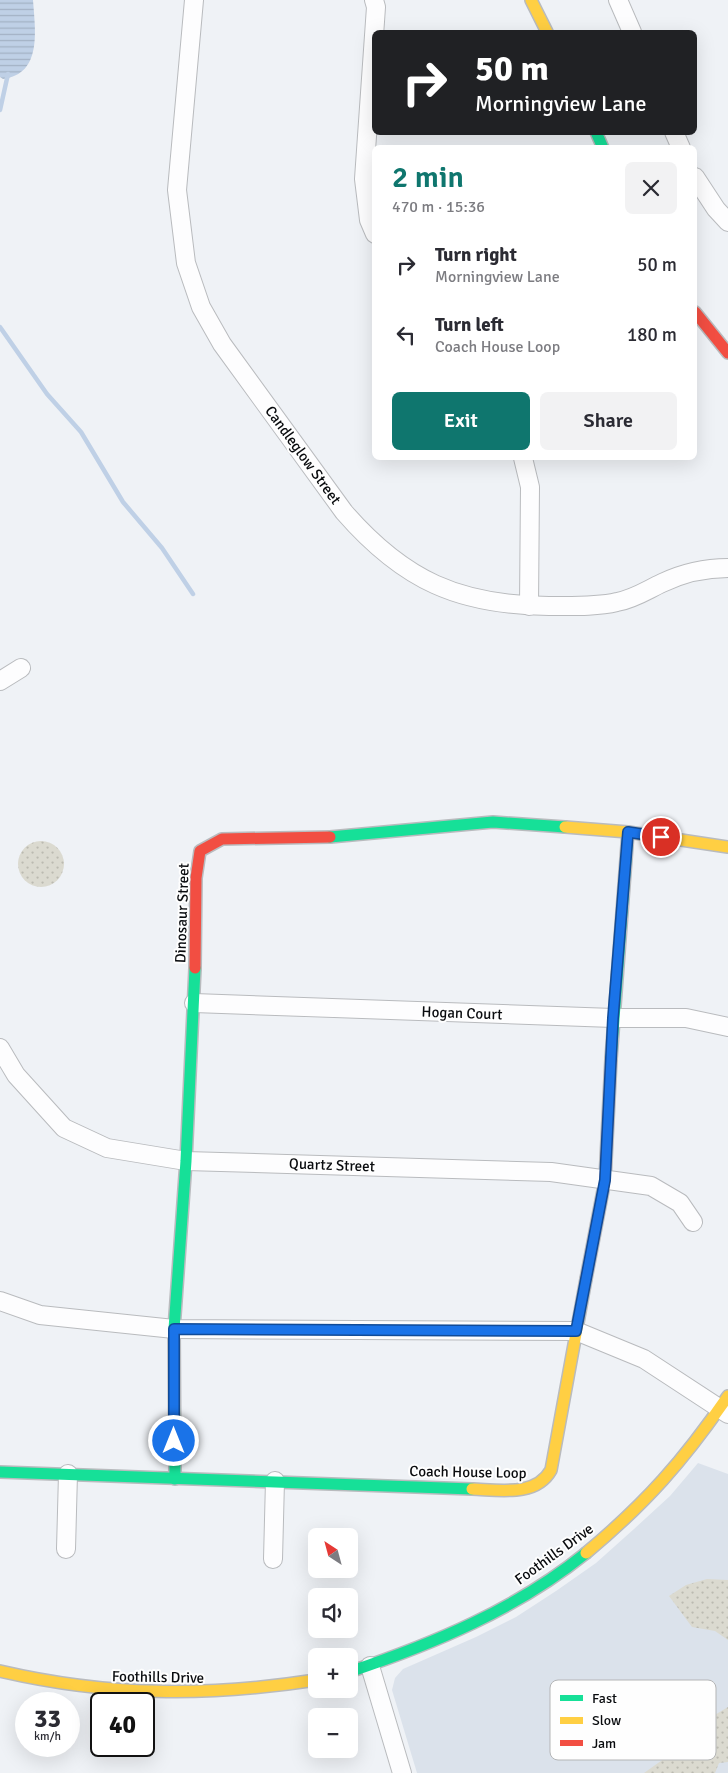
<!DOCTYPE html>
<html lang="en">
<head>
<meta charset="utf-8">
<style>
  body { margin:0; font-family:Signika,sans-serif; background:#f2f2f3; color:#2b2b33; height:100vh; display:flex; flex-direction:column; font-size:19px; white-space:nowrap }
  * { box-sizing:border-box; margin:0 }
  p { font-size:16px; color:#7c7c81 }
  .icon { flex:none; width:28px; height:28px; fill:none; stroke:currentColor; stroke-width:2; stroke-linecap:round; stroke-linejoin:round }
  .map { position:relative; flex:1; overflow:hidden }
  .details { position:absolute; left:372px; top:145px; width:325px; height:315px; display:flex; flex-direction:column; background:#fff; border-radius:8px; box-shadow:0 5px 20px #0002 }
  .details>* { flex:none }
  .hud { position:absolute; left:372px; top:30px; width:325px; height:105px; border-radius:8px; box-shadow:0 5px 20px #0002; background:#202124; color:#fff; overflow:hidden }
  .needle { width:32px; rotate:324deg }
  .buttons { position:absolute; left:308px; top:1528px; display:grid; gap:10px }
  .buttons a { display:grid; place-items:center; width:50px; height:50px; border-radius:8px; background:#fff; box-shadow:0 5px 20px #0002; font-size:25px }
  .speed { position:absolute; left:15px; top:1692px; display:flex; gap:10px; font-size:25px; font-weight:700; text-align:center }
  .speed>* { display:grid; place-content:center; width:65px; height:65px; border-radius:50%; background:#fff; box-shadow:0 5px 20px #0002; line-height:1 }
  .speed small { font-size:12px; font-weight:400 }
  .speed .limit { border:2px solid #111; border-radius:8px; background:#fff; color:#111 }
  .pin { position:absolute; display:grid; place-items:center; width:42px; height:42px; color:#fff; margin:-21px; border:2px solid #fff; border-radius:50%; box-shadow:0 1px 5px #0007 }
  .me { position:absolute; width:55px; margin:-28px; rotate:0deg; stroke-linejoin:round; filter:drop-shadow(0 0 4px #0008) }
  .turn { display:flex; align-items:center; gap:18px; height:105px; padding:0 20px; font-size:22px }
  .turn .icon { width:65px; height:65px; stroke-width:2.5 }
  .turn b { display:block; font-size:35px; line-height:42px }
  .round { display:grid; place-items:center; flex:none; width:52px; height:52px; border-radius:8px; background:#f2f2f3 }
  .overview { display:flex; align-items:center; justify-content:space-between; height:85px; padding:0 20px }
  h1 { font-size:30px; font-weight:600; line-height:38px; color:#0f766e }
  .action { display:flex; gap:10px; margin-top:auto; padding:10px 20px }
  .action a { flex:1; height:58px; border-radius:8px; background:#0f766e; color:#fff; font-size:20px; font-weight:600; line-height:58px; text-align:center }
  .action a+a { background:#f2f2f3; color:#2b2b33 }
  ul { padding:0; list-style:none }
  li { display:flex; align-items:center; gap:15px; height:70px; padding:0 20px }
  li div { flex:1 }
  li b { display:block; font-size:19px }
  li em { font-style:normal }
  .map>svg:first-child { display:block }
  .built { fill:#dbe2eb }
  .green { fill:url(#green-dots) }
  .water { fill:url(#water-rules) }
  .lines { fill:none; stroke-linecap:round; stroke-linejoin:round }
  .stream { stroke:#bfd0e6; stroke-width:4.5 }
  .street-casing { stroke:#b9bbbe; stroke-width:20 }
  .fast-casing { stroke:#b9bbbe; stroke-width:14 }
  .slow-casing { stroke:#b9bbbe; stroke-width:14 }
  .jam-casing { stroke:#b9bbbe; stroke-width:14 }
  .street { stroke:#fdfdfe; stroke-width:18 }
  .fast { stroke:#16e098; stroke-width:11 }
  .slow { stroke:#ffcf43; stroke-width:11 }
  .jam { stroke:#f24e42; stroke-width:11 }
  .route-casing { stroke:#114b97; stroke-width:12 }
  .route { stroke:#1a73e8; stroke-width:9 }
  .labels { text-anchor:middle; dominant-baseline:central; stroke-width:4; stroke-linejoin:round; paint-order:stroke }
  .street-label { font-size:15px; fill:#090b0e; stroke:#fefefe }
  .key { fill:#fefefe; stroke:#b4b5b6; stroke-width:1 }
  .key-label { font-size:14px; fill:#090b0e }
</style>
</head>
<body>
<div class="map">
<svg width="728" height="1773" viewBox="0 0 728 1773">
  <defs>
    <pattern id="green-dots" width="8" height="8" patternUnits="userSpaceOnUse" patternTransform="scale(1.25)"><rect width="8" height="8" fill="#dbdad0"/><path d="M2 2h.1M6 6h.1" fill="none" stroke="#bbbab1" stroke-width="1.8" stroke-linecap="round"/></pattern>
    <pattern id="water-rules" width="6" height="5" patternUnits="userSpaceOnUse" patternTransform="scale(1.25)"><rect width="6" height="5" fill="#bfd0e6"/><path d="M0 2.5h6" fill="none" stroke="#a3b1c4"/></pattern>
  </defs>
  <rect width="100%" height="100%" fill="#eff2f6"/>
  <path class="built" d="M698 1463 728 1474V1773H417L392 1690 395 1678 403 1669 476 1637 516 1617 556 1591 596 1563 634 1529 670 1496Z"/>
  <g class="green">
    <circle cx="41" cy="864" r="23"/>
    <path d="M707 1579 728 1580V1640L715 1631 692 1627 669 1596 686 1585Z"/>
    <path d="M728 1707V1762L719 1763 715 1773H644L679 1748 684 1743V1737L699 1725 698 1719 713 1716Z"/>
  </g>
  <path class="water" d="M0 0H33C35 29 43 74 3 79L0 77Z"/>
  <g class="lines">
    <g class="stream">
      <path d="M0 110 8 74"/>
      <path d="M0 327 47 394 81 432 123 502 162 548 193 594"/>
    </g>
    <defs>
      <g id="street">
        <path d="M194 0 177 190 186 263 201 307 222 344 344 512C404 581 459 605 549 606 571 606 596 607 617 602 634 599 647 590 662 583 683 573 705 568 728 568"/>
        <path d="M374 0 376 7 364 179 369 220 375 234"/>
        <path d="M618 0 632 32"/>
        <path d="M674 132 681 148"/>
        <path d="M695 177 716 209 728 222"/>
        <path d="M523 458 530 487 529 606"/>
        <path d="M0 681 21 668"/>
        <path d="M194 1003 613 1018H686L728 1027"/>
        <path d="M0 1048 16 1075 64 1128 107 1148 186 1161 551 1172 651 1186 680 1203 693 1222"/>
        <path d="M0 1301 40 1315 174 1329 576 1331 644 1359 728 1414"/>
        <path d="M66 1549 68 1474"/>
        <path d="M273 1559 275 1481"/>
        <path d="M370 1666 402 1773"/>
      </g>
      <g id="fast">
        <path d="M596 132 603 148"/>
        <path d="M330 837 493 822 565 827"/>
        <path d="M611 1059 628 832"/>
        <path d="M0 1472 472 1489"/>
        <path d="M175 1479 174 1329 186 1161 195 968"/>
        <path d="M349 1672C433 1644 517 1609 586 1553"/>
      </g>
      <g id="slow">
        <path d="M531 0 547 32"/>
        <path d="M565 827 628 832 728 847"/>
        <path d="M472 1489C500 1490 536 1497 551 1470L586 1279"/>
        <path d="M586 1553C646 1503 684 1460 728 1396"/>
        <path d="M0 1671C108 1696 206 1697 316 1680"/>
      </g>
      <g id="jam">
        <path d="M695 312 728 353"/>
        <path d="M195 968 196 878 200 851 222 839 330 837"/>
        <path d="M586 1279 605 1180 611 1059"/>
      </g>
    </defs>
    <use href="#street" class="street-casing"/>
    <use href="#fast" class="fast-casing"/>
    <use href="#slow" class="slow-casing"/>
    <use href="#jam" class="jam-casing"/>
    <use href="#street" class="street"/>
    <use href="#fast" class="fast"/>
    <use href="#slow" class="slow"/>
    <use href="#jam" class="jam"/>
  </g>
  <g class="lines">
    <defs>
      <path id="route" d="M174 1441V1329L576 1331 605 1180 613 1018 628 832 661 837"/>
    </defs>
    <use href="#route" class="route-casing"/>
    <use href="#route" class="route"/>
  </g>
  <g class="labels">
    <g class="street-label">
      <text transform="translate(303 455) rotate(54)">Candleglow Street</text>
      <text transform="translate(182 913) rotate(-88)">Dinosaur Street</text>
      <text transform="translate(462 1013) rotate(2)">Hogan Court</text>
      <text transform="translate(332 1165) rotate(2)">Quartz Street</text>
      <text transform="translate(468 1472) rotate(1)">Coach House Loop</text>
      <text transform="translate(554 1554) rotate(-36)">Foothills Drive</text>
      <text transform="translate(158 1677) rotate(1)">Foothills Drive</text>
    </g>
  </g>
  <rect x="550" y="1680" width="166" height="80" rx="8" class="key"/>
  <rect x="560" y="1695" width="23" height="6" fill="#16e098"/>
  <rect x="560" y="1717" width="23" height="7" fill="#ffcf43"/>
  <rect x="560" y="1740" width="23" height="6" fill="#f24e42"/>
  <g class="key-label">
    <text x="592" y="1703">Fast</text>
    <text x="592" y="1725">Slow</text>
    <text x="592" y="1748">Jam</text>
  </g>
</svg>
<div class="buttons">
<a><svg class="needle" viewBox="-14 -14 28 28"><path d="M0-13l5 13h-10z" fill="#e53935"/><path d="M0 13l5-13h-10z" fill="#7c7c81"/></svg></a>
<a><svg class="icon" aria-label="sound" viewBox="0 0 24 24"><path d="M4 9h4l5-4v14l-5-4H4zM17 9q2 3 0 6"/></svg></a>
<a>+</a>
<a>−</a>
</div>
<div class="speed"><div>33<small>km/h</small></div><div class="limit">40</div></div>
<div class="pin" style="left:661px;top:837px;background:#d93025"><svg class="icon" aria-label="arrive" viewBox="0 0 24 24"><path d="M6 21V4h12l-3 4 3 4H6"/></svg></div>
<svg class="me" style="left:174px;top:1441px" viewBox="-20 -20 40 40"><circle r="17" fill="#1a73e8" stroke="#fff" stroke-width="3"/><path d="M0-11L8 9 0 5-8 9z" fill="#fff"/></svg>
<div class="hud">
<div class="turn"><svg class="icon" aria-label="right" viewBox="0 0 24 24"><path d="M7 20v-9h11M14 6l5 5-5 5"/></svg><div><b>50 m</b>Morningview Lane</div></div>
</div>
<section class="details">
<div class="overview"><div><h1>2 min</h1><p>470 m · 15:36</p></div><a class="round"><svg class="icon" aria-label="close" viewBox="0 0 24 24"><path d="M6 6l12 12M18 6L6 18"/></svg></a></div>
<ul>
<li><svg class="icon" aria-label="right" viewBox="0 0 24 24"><path d="M7 20v-9h11M14 6l5 5-5 5"/></svg><div><b>Turn right</b><p>Morningview Lane</p></div><em>50 m</em></li>
<li><svg class="icon" aria-label="left" viewBox="0 0 24 24"><path d="M17 20v-9H6M10 6l-5 5 5 5"/></svg><div><b>Turn left</b><p>Coach House Loop</p></div><em>180 m</em></li>
</ul>
<div class="action"><a>Exit</a><a>Share</a></div>
</section>
</div>
</body>
</html>
